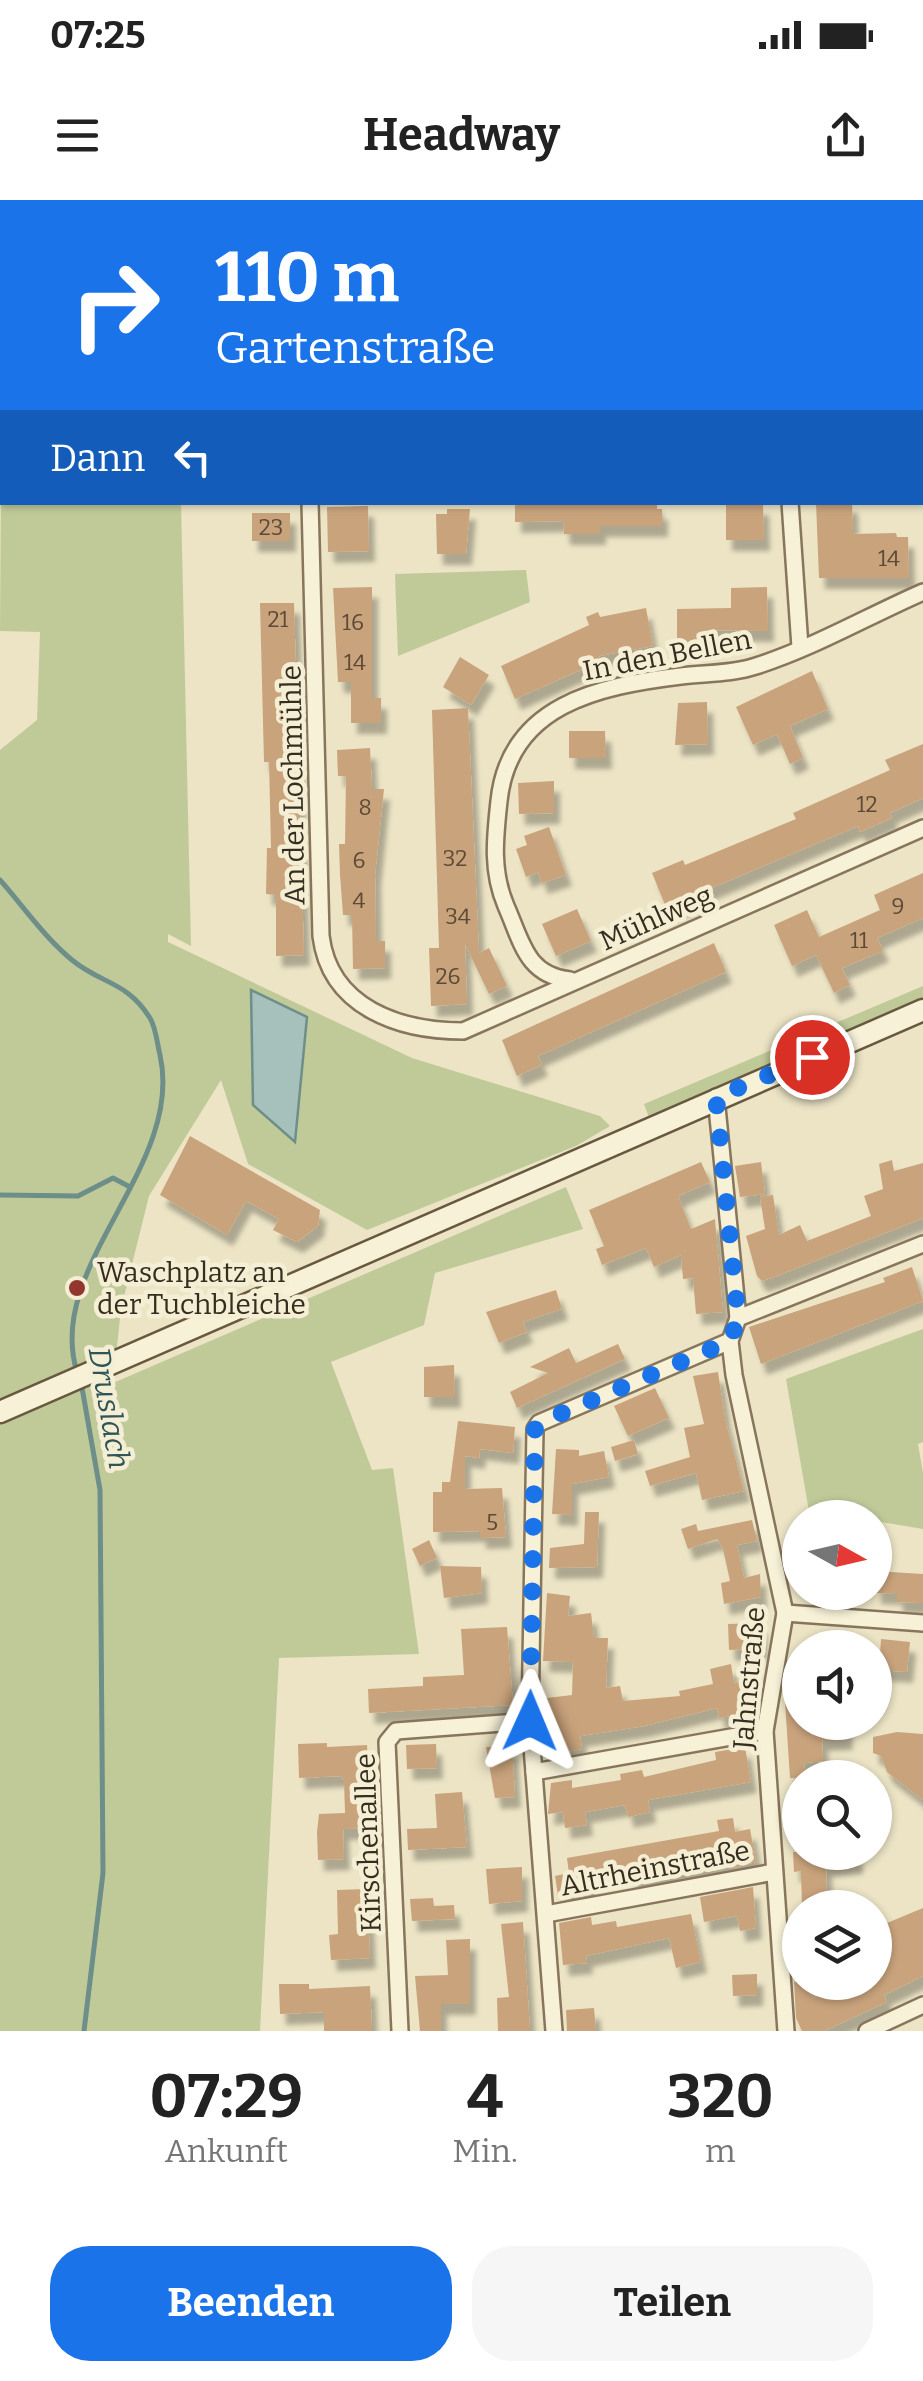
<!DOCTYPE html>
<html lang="de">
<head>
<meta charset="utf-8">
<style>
  body { margin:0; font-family:Bitter,serif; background:#f6f6f6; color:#222; height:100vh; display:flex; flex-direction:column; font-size:38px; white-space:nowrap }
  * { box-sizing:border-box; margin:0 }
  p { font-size:32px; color:#767676 }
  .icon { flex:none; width:55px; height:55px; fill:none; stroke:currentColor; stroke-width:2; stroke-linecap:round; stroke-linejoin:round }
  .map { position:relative; height:1831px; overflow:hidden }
  .details { display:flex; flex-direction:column; background:#fff; flex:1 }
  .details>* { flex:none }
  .guide { position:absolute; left:0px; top:0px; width:925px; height:305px; box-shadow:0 2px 8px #0004; background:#1a73e8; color:#fff; overflow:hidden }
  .needle { width:65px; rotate:98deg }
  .tools { position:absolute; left:782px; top:1300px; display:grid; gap:20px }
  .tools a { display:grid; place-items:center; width:110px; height:110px; border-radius:50%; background:#fff; box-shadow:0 2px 8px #0004; font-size:50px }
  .pin { position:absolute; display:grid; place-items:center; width:85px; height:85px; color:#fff; margin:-42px; border:5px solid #fff; border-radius:50%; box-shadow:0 2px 10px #0007 }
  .me { position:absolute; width:110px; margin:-55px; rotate:1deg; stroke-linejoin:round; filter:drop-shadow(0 0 8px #0008) }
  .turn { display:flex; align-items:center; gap:35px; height:210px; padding:0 50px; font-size:45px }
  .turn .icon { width:130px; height:130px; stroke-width:2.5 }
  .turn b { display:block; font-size:70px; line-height:85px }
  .then { display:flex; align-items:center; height:95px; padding:0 50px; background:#0003; gap:20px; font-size:38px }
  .eta { display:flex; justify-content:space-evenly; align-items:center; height:170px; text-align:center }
  .eta b { font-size:60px; font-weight:700; line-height:70px }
  .button { display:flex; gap:20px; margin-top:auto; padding:20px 50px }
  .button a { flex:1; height:115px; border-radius:40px; background:#1a73e8; color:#fff; font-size:40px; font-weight:700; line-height:115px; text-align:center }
  .button a+a { background:#f6f6f6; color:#222 }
  .status { display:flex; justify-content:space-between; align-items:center; height:70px; padding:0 50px; background:#fff; direction:ltr }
  .status svg { height:28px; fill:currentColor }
  header { display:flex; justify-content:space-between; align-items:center; height:130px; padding:0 50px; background:#fff; font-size:45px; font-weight:700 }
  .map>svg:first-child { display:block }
  .green { fill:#c0ca99; fill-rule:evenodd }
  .water { fill:#a6c0bb; stroke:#6e8e89; stroke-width:2.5 }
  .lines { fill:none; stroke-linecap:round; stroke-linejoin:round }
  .stream { stroke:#6e8e89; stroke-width:5 }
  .building { fill:#c9a37c; filter:url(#shadow) }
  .street-casing { stroke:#87765c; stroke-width:20 }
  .secondary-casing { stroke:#68583f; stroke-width:25 }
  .street { stroke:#f7f1d8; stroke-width:15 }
  .secondary { stroke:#f7f1d8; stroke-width:20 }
  .route { stroke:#1a73e8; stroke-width:18; stroke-dasharray:0 32.4 }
  .poi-dot { fill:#93372e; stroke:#f4eed4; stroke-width:4 }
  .labels { text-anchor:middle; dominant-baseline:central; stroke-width:9; stroke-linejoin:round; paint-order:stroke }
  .number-label { font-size:22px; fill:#5c4a36 }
  .street-label { font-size:28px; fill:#372d1f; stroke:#f4eed4 }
  .poi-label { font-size:28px; fill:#372d1f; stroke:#f4eed4; text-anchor:start }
  .water-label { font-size:30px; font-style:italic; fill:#2f5556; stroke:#f4eed4 }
</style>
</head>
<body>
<div class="status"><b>07:25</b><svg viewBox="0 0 49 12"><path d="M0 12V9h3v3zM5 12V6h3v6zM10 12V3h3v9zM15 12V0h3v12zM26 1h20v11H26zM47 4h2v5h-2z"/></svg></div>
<header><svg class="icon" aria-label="menu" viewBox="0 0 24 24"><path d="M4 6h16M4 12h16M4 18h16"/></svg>Headway<svg class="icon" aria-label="share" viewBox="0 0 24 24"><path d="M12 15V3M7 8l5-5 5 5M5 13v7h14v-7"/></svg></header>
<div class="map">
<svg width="923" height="1831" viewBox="0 0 923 1831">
  <defs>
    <filter id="shadow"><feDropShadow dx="6" dy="11" stdDeviation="2.5" flood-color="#0004"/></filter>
  </defs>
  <rect width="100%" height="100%" fill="#ece4c5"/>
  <g class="green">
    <path d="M2 137V302L181 303 191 746 168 734V742L412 858 600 916 610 926 576 946 367 1030 248 964 221 880 149 996 121 1109 113 1183 566 987 583 1029 435 1073 424 1125 331 1162 372 1270 393 1268 419 1454 279 1458 260 1831H0V550L37 520 40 432 0 431ZM251 791H252L295 941 253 905Z"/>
    <path d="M526 370 530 402 398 456 395 374Z"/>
    <path d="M923 786V800L650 920 644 904Z"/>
    <path d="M923 1129V1242L918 1244 923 1273V1329L875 1321V1318L810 1317 786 1179Z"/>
  </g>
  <g class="water">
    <path d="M0 0H84L2 2 0 142Z"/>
    <path d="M251 790 307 817 295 942 253 905Z"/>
  </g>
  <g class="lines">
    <g class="stream">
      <path d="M0 680C23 706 45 738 72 760 101 784 127 781 150 818 156 828 157 843 160 855 185 967 44 1066 77 1172"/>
      <path d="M0 995 78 996 113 978 130 987"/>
      <path d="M81 1182 100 1290 103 1673 84 1831"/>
    </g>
  </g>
  <g class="building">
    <path d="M515 302H657V309H662V326H600V334H564L563 321 515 322Z"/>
    <path d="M816 302H852L853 334 896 333 897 337H908L909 378H819Z"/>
    <path d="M763 304 764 340H726V305Z"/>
    <path d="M368 306 369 351 328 352 327 307Z"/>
    <path d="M447 309H470L466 354H437L436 314H447Z"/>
    <rect x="252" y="313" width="38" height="28"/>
    <path d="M372 387V498H381V523H351V482H338L333 388Z"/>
    <path d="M767 387 768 431 706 430V446H677V409L731 408V388Z"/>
    <path d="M260 403H294L304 755 276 756V695L266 694 267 648H271L269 562H264Z"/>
    <path d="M646 408 653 446 599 456 601 461 515 499 501 466 589 425 586 417 598 412 600 417Z"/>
    <path d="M460 457 489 475 471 505 443 487Z"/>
    <path d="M812 471 828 509 790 526 803 558 790 564 777 534 753 545 736 507Z"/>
    <path d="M707 502 708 544 675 545 678 503Z"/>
    <path d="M468 508 479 753 489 748 507 786 489 794 465 744 467 804 431 806 429 748H439L432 510Z"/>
    <path d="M569 531H605L606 558H569Z"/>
    <path d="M923 544V598L890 613 892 618 860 632 858 626 697 694 699 699 668 712 652 673 683 660 685 665 796 619 793 613 890 570 885 560Z"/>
    <path d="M370 548 372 589H384L375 675 376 741H385V768L353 769 352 715H343L340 675 339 644H345L346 576H338L337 550Z"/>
    <path d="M554 581V613L519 614 518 583Z"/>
    <path d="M549 627 566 675 542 683 538 672 526 677 516 649 527 645 524 636Z"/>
    <path d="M923 673V718L877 738 883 751 842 768 850 785 834 793 816 755 792 766 774 725 807 710 819 737 880 710 874 695Z"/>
    <path d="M577 709 591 741 556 756 542 724Z"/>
    <path d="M714 743 726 772 538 856 542 865 517 876 502 840Z"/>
    <path d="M190 936 320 1010 318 1026 297 1042 273 1030 279 1019 246 1001 227 1035 160 995Z"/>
    <path d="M892 960 894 971 923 963V1018L777 1076 762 1081 757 1076 746 1036 765 1029 760 997 773 995 779 1035 800 1025 807 1041 871 1016 864 996 883 989 879 964Z"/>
    <path d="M701 962 710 982 678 996 691 1029 715 1019 723 1112 696 1114 693 1078 683 1079 681 1055 654 1067 646 1048 602 1065 596 1049 604 1046 589 1010Z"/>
    <path d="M761 962 765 994 740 997 735 966Z"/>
    <path d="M912 1067 923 1101 761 1164 749 1127 885 1082 883 1078Z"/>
    <path d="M556 1090 562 1109 523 1122 527 1132 499 1143 486 1112Z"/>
    <path d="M618 1144 625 1159 517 1208 510 1192 548 1173 530 1167 569 1148 576 1163Z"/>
    <path d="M454 1165 455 1197H424V1167Z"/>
    <path d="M718 1172 725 1219 744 1291 702 1300 696 1273 650 1286 645 1271 690 1257 684 1228 704 1224 693 1176Z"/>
    <path d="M655 1188 669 1218 628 1236 614 1206Z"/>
    <path d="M458 1221 515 1227 513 1253 480 1249 479 1258 465 1256V1289L502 1288 506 1337 480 1338V1331L433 1332V1292H442V1282H450Z"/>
    <path d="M634 1240 638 1254 615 1261 611 1247Z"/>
    <path d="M556 1249 579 1250V1256L604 1251 609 1277 572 1284V1315L552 1314Z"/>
    <path d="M585 1312H599L597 1367 549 1368 550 1348 584 1344Z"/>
    <path d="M752 1320 757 1341 737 1345 744 1378 760 1374 761 1397 724 1404 721 1383 730 1381 723 1349 717 1339 688 1349 681 1329 696 1324 698 1331Z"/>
    <path d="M429 1340 437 1358 420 1366 412 1349Z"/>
    <path d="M440 1366 481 1367 482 1393 444 1398Z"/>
    <path d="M875 1371 923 1374V1403L897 1402V1394L875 1393Z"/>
    <path d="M547 1393 570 1396 568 1416 591 1413 594 1438H608L606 1488 620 1486 623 1501 680 1496 679 1491 713 1484 710 1469 731 1464 734 1483 740 1482 745 1513 719 1518 717 1508 644 1526 580 1536 582 1549 550 1555 547 1498 572 1495 573 1462 543 1461Z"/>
    <path d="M761 1423 762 1448 729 1450 728 1424Z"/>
    <path d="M507 1427 513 1505 369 1513 368 1489 423 1486V1477L464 1475 461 1429Z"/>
    <path d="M881 1439 910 1442 907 1472 879 1470Z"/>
    <path d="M800 1501V1522H846L847 1539 822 1540 823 1561 804 1563 806 1578H790L785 1502Z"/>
    <path d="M897 1532 923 1534V1600L887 1572 881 1556 873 1553V1537Z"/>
    <path d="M327 1543V1547L367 1545 372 1628 343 1629 344 1659 318 1660 317 1632 319 1614 345 1613 344 1580 341 1576 299 1578 298 1544Z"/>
    <path d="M436 1544 437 1568 407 1569 406 1545Z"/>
    <path d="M512 1546 515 1597 495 1598 486 1547Z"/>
    <path d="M745 1547 751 1582 648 1600 650 1612 628 1617 625 1605 585 1612 587 1625 565 1628 563 1612 548 1614 551 1583 572 1580V1588L621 1580 620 1574 642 1570 644 1577 716 1560 715 1552Z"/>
    <path d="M462 1592 467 1647 408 1650 407 1629 437 1628 435 1594Z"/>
    <path d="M733 1618 735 1632 750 1629 756 1662 733 1668 732 1660 632 1681 629 1666 589 1673 592 1689 558 1695 555 1676 569 1673 567 1658 719 1631 717 1620Z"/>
    <path d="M793 1652H857V1663L826 1666 827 1708H802L801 1671 794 1672Z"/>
    <path d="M522 1667V1701L489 1704 486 1669Z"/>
    <path d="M753 1687 756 1728 740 1731 737 1716 704 1722 700 1697Z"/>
    <path d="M367 1689 370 1758 331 1760 329 1735 338 1734 337 1690Z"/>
    <path d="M433 1698 434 1706 454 1705 455 1719 412 1721 410 1699Z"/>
    <path d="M923 1708V1776L884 1795 887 1802 824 1831H802L796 1818 794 1782H812L813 1798 847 1782H875V1728Z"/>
    <path d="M691 1714 701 1762 676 1768 669 1738 586 1756 587 1763 563 1765 559 1723 591 1717 592 1725 616 1721 617 1727Z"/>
    <path d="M523 1722 530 1831H498L497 1798 509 1797 501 1724Z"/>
    <path d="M470 1739V1804H441V1831H420L415 1776 448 1775 446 1740Z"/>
    <path d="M757 1774V1795L733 1796 732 1775Z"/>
    <path d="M279 1784H309V1789L370 1786 372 1831H324V1812L280 1814Z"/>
    <path d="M594 1808 596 1831H567L566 1810Z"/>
  </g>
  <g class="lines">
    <defs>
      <g id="street">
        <path d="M637 0 638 2"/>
        <path d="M781 0V2"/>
        <path d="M479 2 480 0"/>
        <path d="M310 302 321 736C330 808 400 831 463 831L923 628"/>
        <path d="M790 302 800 447"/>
        <path d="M570 780C526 775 522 742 506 706 491 671 495 638 499 601 509 505 598 486 681 476 705 473 732 474 756 466 813 448 868 416 923 392"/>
        <path d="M716 897 738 1118 730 1141 734 1175 785 1413 765 1531 786 1831"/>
        <path d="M738 1118 923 1044"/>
        <path d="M785 1413 923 1423"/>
        <path d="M534 1572 765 1531"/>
        <path d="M546 1714 774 1672"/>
        <path d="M400 1831 387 1542 396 1531 530 1521"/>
        <path d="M554 1831 530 1521 535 1229 539 1223 730 1141"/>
        <path d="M867 1831 923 1805"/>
      </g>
      <path id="secondary" d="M0 1212 923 810"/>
    </defs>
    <use href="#street" class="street-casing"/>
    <use href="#secondary" class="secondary-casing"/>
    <use href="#street" class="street"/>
    <use href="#secondary" class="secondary"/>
  </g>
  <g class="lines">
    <path class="route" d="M530 1521 535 1229 539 1223 730 1141 738 1118 716 897 812 857"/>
  </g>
  <circle class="poi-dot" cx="77" cy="1088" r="10"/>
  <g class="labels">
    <g class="number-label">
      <text x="271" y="327">23</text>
      <text x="889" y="358">14</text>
      <text x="278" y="419">21</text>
      <text x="353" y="422">16</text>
      <text x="355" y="462">14</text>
      <text x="867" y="604">12</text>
      <text x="365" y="607">8</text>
      <text x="455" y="658">32</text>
      <text x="359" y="660">6</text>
      <text x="359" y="700">4</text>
      <text x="898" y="706">9</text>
      <text x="458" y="716">34</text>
      <text x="859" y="740">11</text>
      <text x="448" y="776">26</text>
      <text x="492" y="1322">5</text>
    </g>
    <g class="street-label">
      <text transform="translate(667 455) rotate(-11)">In den Bellen</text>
      <text transform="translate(293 585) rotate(-91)">An der Lochmühle</text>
      <text transform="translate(656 718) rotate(-24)">Mühlweg</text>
      <text transform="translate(749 1478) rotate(-85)">Jahnstraße</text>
      <text transform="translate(368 1643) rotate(-92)">Kirschenallee</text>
      <text transform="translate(655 1668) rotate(-11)">Altrheinstraße</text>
    </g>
    <g class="poi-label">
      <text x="97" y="1072">Waschplatz an<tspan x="97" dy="32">der Tuchbleiche</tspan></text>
    </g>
    <g class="water-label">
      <text transform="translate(109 1208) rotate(80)">Druslach</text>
    </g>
  </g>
</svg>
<div class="tools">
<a><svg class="needle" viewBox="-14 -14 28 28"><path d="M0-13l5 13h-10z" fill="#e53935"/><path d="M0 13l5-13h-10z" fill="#767676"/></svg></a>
<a><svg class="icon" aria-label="sound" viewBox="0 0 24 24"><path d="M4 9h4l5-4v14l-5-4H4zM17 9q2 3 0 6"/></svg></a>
<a><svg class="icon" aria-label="search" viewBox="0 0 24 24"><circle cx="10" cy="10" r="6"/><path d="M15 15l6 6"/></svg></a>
<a><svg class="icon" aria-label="layers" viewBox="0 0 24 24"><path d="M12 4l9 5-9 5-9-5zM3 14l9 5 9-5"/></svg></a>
</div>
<div class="pin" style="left:812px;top:857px;background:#d93025"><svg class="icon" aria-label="arrive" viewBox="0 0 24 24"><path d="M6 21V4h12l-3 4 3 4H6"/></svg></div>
<svg class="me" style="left:530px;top:1521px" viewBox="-20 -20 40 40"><path d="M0-17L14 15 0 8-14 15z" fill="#1a73e8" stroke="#fff" stroke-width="4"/></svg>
<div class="guide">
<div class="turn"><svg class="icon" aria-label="right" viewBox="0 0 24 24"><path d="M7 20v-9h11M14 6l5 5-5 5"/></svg><div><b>110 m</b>Gartenstraße</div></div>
<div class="then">Dann<svg class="icon" aria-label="left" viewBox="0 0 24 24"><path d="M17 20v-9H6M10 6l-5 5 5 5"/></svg></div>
</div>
</div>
<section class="details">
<div class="eta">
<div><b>07:29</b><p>Ankunft</p></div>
<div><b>4</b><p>Min.</p></div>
<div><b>320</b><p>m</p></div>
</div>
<div class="button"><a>Beenden</a><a>Teilen</a></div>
</section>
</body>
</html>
